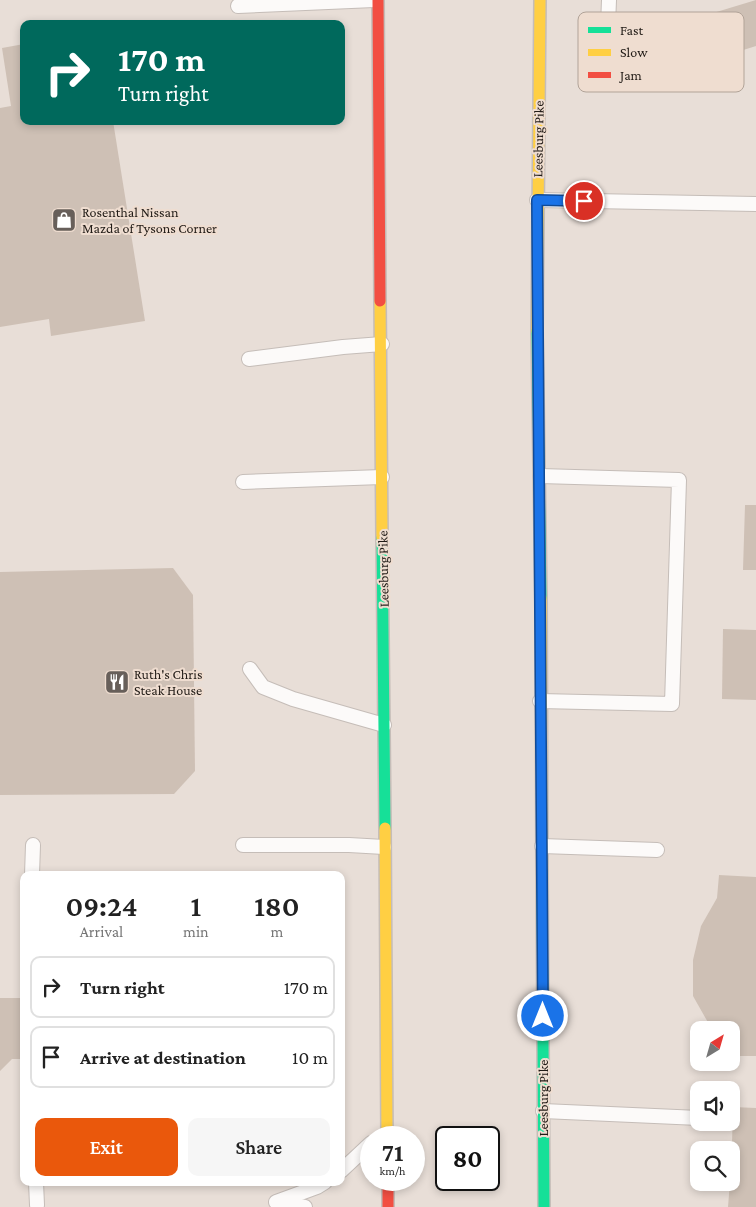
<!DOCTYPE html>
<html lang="en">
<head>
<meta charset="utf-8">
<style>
  body { margin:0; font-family:"Crimson Pro",serif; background:#f6f6f6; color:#222; height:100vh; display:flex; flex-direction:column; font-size:19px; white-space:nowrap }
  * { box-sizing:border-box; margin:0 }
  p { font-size:16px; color:#767676 }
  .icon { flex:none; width:28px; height:28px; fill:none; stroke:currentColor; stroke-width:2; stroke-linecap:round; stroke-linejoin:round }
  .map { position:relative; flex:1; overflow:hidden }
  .sheet { position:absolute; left:20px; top:871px; width:325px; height:315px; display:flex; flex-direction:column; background:#fff; border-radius:10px; box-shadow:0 2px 8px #0003 }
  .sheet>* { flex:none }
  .banner { position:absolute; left:20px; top:20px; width:325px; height:105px; border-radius:10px; box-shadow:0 2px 8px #0003; background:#00695c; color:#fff; overflow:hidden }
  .needle { width:32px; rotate:37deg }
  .controls { position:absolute; left:690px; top:1021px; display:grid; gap:10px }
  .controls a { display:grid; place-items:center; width:50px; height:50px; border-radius:10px; background:#fff; box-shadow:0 2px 8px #0003; font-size:25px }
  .speed { position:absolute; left:360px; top:1126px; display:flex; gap:10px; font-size:25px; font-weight:700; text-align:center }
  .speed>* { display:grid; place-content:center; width:65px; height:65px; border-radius:50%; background:#fff; box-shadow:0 2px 8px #0003; line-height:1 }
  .speed small { font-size:12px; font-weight:400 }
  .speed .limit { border:2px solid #111; border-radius:8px; background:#fff; color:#111 }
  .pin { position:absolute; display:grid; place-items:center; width:42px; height:42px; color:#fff; margin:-21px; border:2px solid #fff; border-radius:50%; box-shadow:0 1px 5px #0007 }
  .me { position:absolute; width:55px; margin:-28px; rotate:0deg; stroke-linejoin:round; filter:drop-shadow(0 0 4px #0008) }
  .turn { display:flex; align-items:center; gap:18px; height:105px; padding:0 15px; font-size:22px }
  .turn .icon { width:65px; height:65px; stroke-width:2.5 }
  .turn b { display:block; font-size:35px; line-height:42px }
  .eta { display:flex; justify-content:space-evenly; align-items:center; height:85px; text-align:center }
  .eta b { font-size:30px; font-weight:600; line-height:35px }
  .action { display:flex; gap:10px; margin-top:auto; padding:10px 15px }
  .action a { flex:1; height:58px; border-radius:10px; background:#ea580c; color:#fff; font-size:20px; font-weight:600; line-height:58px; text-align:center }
  .action a+a { background:#f6f6f6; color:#222 }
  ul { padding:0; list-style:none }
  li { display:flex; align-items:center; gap:15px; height:62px; margin:0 10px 8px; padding:0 5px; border:2px solid #e0e0e0; border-radius:10px }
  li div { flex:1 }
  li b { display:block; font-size:19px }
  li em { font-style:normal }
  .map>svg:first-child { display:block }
  .building { fill:#cec0b5 }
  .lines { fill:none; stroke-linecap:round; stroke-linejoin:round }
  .lane-casing { stroke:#c5bdb8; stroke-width:16 }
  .fast-casing { stroke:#c5bdb8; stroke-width:14 }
  .slow-casing { stroke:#c5bdb8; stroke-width:14 }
  .jam-casing { stroke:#c5bdb8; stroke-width:14 }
  .lane { stroke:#fcfaf9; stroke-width:14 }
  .fast { stroke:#16e098; stroke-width:11 }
  .slow { stroke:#ffcf43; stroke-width:11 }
  .jam { stroke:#f24e42; stroke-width:11 }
  .route-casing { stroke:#114b97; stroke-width:12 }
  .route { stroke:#1a73e8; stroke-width:9 }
  .labels { text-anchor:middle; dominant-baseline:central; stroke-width:4; stroke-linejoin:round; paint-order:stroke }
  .street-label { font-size:14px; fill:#211b16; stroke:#efddd0 }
  .poi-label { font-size:14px; fill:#211b16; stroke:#efddd0; text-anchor:start }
  .key { fill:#efddd0; stroke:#b1a398; stroke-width:1 }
  .key-label { font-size:14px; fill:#211b16 }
</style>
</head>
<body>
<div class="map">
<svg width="756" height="1207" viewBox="0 0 756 1207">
  <rect width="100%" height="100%" fill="#e8ded7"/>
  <g class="building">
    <path d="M756 0V46L705 62 695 40 690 20Z"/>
    <path d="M24 44V121H113L145 321 51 336 49 319 0 327V108L11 106 2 48Z"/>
    <path d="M745 505H756V570H743Z"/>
    <path d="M173 568 193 595 195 771 174 794 0 795V572Z"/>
    <path d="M723 629 756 630V700L722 699Z"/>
    <path d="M719 875 756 877V1056H731V1030H709L710 1026 693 996V960L701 926 717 898Z"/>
    <path d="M0 998H24V1059H12L0 1071Z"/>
    <path d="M733 1107 756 1108V1207H728L730 1182H731Z"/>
  </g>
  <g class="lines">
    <defs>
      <g id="lane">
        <path d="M609 0 607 51 619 64 634 65 695 40"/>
        <path d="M238 6 374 0"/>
        <path d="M537 200 756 204"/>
        <path d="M249 359 343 347 382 344"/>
        <path d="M540 476 679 480 672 704 540 701"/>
        <path d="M243 482 382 477"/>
        <path d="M250 669 263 687 293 699 384 725"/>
        <path d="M243 845H349L384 847"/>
        <path d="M542 846 657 850"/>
        <path d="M32 875 33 845"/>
        <path d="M543 1111 699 1118"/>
        <path d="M731 1122H732"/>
        <path d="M341 1171 371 1143"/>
        <path d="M36 1182 37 1205"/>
        <path d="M276 1202 317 1187 325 1182"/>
        <path d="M280 1203 305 1207"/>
      </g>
      <g id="fast">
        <path d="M537 331 541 598"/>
        <path d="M382 538 385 828"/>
        <path d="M542 871 544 1207"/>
      </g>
      <g id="slow">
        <path d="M380 301 382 538"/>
        <path d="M537 331 540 0"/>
        <path d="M541 598 542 871"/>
        <path d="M385 828 387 1138"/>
      </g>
      <g id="jam">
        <path d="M378 0 380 301"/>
        <path d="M388 1180V1207"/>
      </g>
    </defs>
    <use href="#lane" class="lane-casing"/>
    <use href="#fast" class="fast-casing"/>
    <use href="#slow" class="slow-casing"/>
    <use href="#jam" class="jam-casing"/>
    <use href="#lane" class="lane"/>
    <use href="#fast" class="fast"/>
    <use href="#slow" class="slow"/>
    <use href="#jam" class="jam"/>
  </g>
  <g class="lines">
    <defs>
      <path id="route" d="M543 1016 537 200 584 201"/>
    </defs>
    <use href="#route" class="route-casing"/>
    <use href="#route" class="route"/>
  </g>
  <defs>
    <symbol id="shop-square" viewBox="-11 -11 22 22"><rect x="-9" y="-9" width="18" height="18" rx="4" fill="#675f5a" stroke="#efddd0"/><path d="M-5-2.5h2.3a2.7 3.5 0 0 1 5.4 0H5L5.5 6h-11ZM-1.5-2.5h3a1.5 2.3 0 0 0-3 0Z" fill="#fff"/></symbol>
    <symbol id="restaurant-square" viewBox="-11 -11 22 22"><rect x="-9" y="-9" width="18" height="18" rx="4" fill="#675f5a" stroke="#efddd0"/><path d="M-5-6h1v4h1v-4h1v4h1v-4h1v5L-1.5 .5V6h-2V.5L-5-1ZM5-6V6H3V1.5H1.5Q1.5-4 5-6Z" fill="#fff"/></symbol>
  </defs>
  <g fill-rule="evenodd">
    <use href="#shop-square" x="50" y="206" width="28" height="28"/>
    <use href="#restaurant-square" x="103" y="668" width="28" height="28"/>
  </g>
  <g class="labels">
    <g class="street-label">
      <text transform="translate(538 139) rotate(-89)">Leesburg Pike</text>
      <text transform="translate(383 569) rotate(-91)">Leesburg Pike</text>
      <text transform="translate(543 1098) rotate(-90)">Leesburg Pike</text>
    </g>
    <g class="poi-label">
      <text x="82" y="212">Rosenthal Nissan<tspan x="82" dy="16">Mazda of Tysons Corner</tspan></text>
      <text x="134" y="674">Ruth's Chris<tspan x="134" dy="16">Steak House</tspan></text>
    </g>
  </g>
  <rect x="578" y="12" width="166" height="80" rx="8" class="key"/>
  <rect x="588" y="27" width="23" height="6" fill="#16e098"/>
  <rect x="588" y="49" width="23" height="7" fill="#ffcf43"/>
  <rect x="588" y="72" width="23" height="6" fill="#f24e42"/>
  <g class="key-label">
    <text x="620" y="35">Fast</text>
    <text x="620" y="57">Slow</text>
    <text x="620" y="80">Jam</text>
  </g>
</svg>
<div class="controls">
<a><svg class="needle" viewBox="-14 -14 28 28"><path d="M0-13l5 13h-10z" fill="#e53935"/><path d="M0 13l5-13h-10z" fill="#767676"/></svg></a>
<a><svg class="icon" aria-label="sound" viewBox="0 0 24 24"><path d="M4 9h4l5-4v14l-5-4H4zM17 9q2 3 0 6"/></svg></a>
<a><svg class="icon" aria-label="search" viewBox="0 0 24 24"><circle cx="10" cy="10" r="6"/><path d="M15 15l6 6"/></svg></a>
</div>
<div class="speed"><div>71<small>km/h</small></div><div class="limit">80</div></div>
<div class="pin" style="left:584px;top:201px;background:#d93025"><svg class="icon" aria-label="arrive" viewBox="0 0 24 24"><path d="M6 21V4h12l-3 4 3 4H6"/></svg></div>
<svg class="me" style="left:543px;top:1016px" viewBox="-20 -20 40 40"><circle r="17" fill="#1a73e8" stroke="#fff" stroke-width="3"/><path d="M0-11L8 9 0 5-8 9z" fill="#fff"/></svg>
<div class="banner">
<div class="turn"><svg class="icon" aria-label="right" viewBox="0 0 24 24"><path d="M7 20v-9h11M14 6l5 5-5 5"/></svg><div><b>170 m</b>Turn right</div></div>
</div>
<section class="sheet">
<div class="eta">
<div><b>09:24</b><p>Arrival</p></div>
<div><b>1</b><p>min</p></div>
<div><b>180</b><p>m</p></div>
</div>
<ul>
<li><svg class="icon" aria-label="right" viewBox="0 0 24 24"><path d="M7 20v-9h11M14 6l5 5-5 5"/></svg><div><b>Turn right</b></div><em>170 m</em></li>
<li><svg class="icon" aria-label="arrive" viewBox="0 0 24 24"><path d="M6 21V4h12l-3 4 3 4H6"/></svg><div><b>Arrive at destination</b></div><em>10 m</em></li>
</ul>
<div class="action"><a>Exit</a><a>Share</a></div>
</section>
</div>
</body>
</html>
